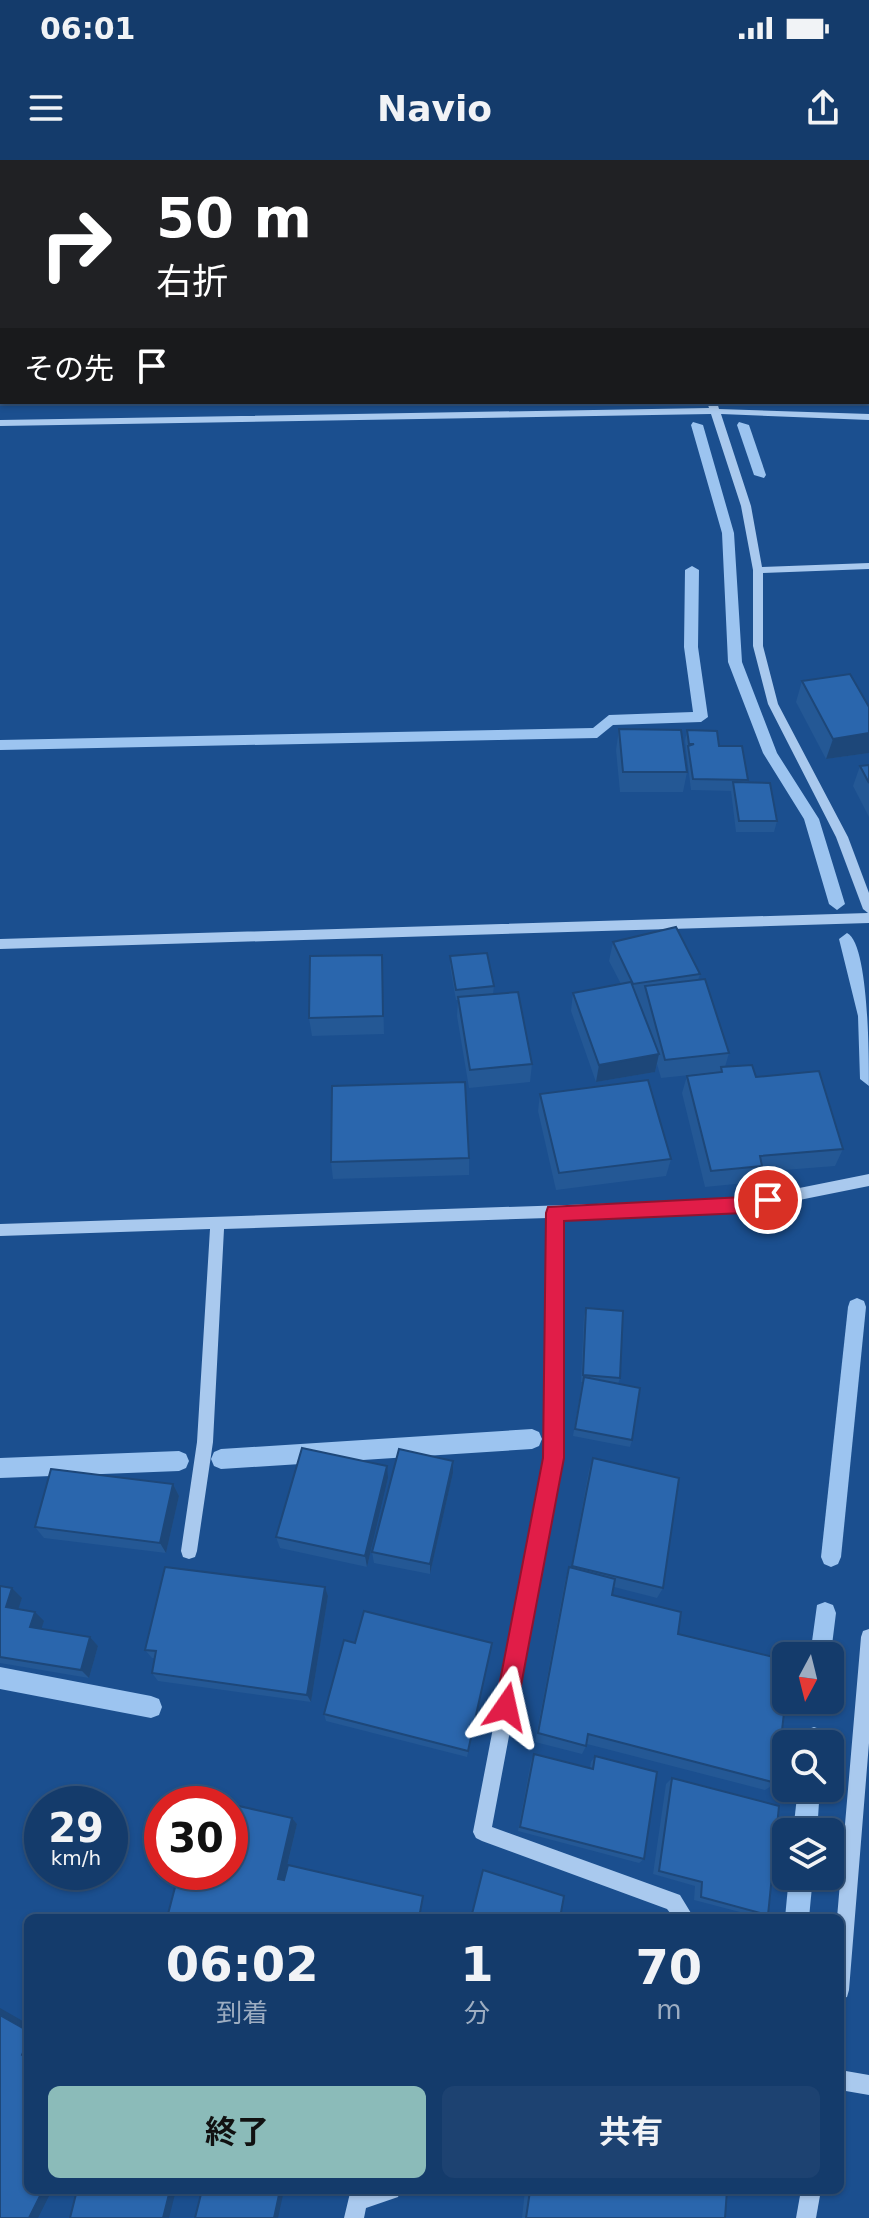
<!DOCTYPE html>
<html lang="ja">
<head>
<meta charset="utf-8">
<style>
  body { margin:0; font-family:"DejaVu Sans","Noto Sans JP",sans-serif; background:#1d4271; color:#f1f3f6; height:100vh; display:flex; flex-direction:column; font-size:30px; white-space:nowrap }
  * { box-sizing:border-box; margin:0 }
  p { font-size:26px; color:#9dadc1 }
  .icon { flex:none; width:44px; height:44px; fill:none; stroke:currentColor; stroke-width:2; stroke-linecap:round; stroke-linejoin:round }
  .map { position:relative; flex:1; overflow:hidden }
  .drawer { position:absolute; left:24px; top:1754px; width:820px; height:280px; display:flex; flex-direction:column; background:#143b6b; border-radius:12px; box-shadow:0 2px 6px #0004,0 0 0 2px #33557e }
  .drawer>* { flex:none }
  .top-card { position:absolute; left:0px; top:0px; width:870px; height:244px; box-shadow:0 2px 6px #0004,0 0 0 2px #33557e; background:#202124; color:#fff; overflow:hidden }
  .needle { width:52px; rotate:187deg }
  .fabs { position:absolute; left:772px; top:1482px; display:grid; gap:16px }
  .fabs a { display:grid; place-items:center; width:72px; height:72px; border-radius:12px; background:#143b6b; box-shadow:0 2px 6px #0004,0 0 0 2px #33557e; font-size:40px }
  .speed { position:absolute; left:24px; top:1626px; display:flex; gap:16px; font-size:40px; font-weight:700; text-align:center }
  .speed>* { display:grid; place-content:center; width:104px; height:104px; border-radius:50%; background:#143b6b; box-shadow:0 2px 6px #0004,0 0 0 2px #33557e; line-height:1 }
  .speed small { font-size:20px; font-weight:400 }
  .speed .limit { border:12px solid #d22; background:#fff; color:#111 }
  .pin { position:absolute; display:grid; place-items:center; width:68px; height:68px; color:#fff; margin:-34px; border:4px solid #fff; border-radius:50%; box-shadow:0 2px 8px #0007 }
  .me { position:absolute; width:88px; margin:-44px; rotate:11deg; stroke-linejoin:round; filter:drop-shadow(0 0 6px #0008) }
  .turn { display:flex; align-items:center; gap:28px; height:168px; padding:0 24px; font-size:36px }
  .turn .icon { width:104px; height:104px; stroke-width:2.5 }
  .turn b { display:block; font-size:56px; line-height:68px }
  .then { display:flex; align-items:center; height:76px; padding:0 24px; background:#0003; gap:16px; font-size:30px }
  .eta { display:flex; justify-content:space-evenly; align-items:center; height:136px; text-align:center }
  .eta b { font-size:48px; font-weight:700; line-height:56px }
  .primary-button { display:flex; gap:16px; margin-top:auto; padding:16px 24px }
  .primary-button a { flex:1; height:92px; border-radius:12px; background:#8bbbb9; color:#111; font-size:32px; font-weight:700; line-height:92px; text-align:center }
  .primary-button a+a { background:#1d4271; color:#f1f3f6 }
  .status { display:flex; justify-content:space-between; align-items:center; height:56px; padding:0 40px; background:#143b6b; direction:ltr }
  .status svg { height:22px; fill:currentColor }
  header { display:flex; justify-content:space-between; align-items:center; height:104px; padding:0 24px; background:#143b6b; font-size:36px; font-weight:700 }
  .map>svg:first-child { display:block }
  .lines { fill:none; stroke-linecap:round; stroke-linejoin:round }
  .stream { fill:#9cc4f0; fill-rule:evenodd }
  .minor { fill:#a9c9ee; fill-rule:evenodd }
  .wall { fill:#245895 }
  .shaded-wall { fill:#1d4779 }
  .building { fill:#2a66ad; stroke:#1d4779; stroke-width:2 }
  .route { fill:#e11d48; stroke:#92132f; stroke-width:2 }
</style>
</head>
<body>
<div class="status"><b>06:01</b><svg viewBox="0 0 49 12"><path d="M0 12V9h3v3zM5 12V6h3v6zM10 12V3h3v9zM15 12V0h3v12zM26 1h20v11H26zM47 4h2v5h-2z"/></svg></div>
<header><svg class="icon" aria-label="menu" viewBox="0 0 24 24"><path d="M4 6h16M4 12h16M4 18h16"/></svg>Navio<svg class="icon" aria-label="share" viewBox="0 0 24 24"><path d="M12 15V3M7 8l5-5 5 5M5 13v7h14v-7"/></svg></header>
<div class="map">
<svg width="869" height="2058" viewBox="0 0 869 2058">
  <rect width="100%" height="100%" fill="#1b4f8f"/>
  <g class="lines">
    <g class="stream">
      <path d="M610 0H620L621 2H611Z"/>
      <path d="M644 0H654L655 2H645Z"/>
      <rect x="0" y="41" width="2" height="6"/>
      <path d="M693 262 703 265 734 373 742 502 777 593 819 659 845 744 837 750 829 744 804 659 763 593 728 502 722 373 691 265Z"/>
      <path d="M739 262 749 265 766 315 764 318 754 315 737 265Z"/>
      <path d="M692 406 699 410 698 487 708 557 701 562 613 565 597 578 0 590V580L593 568 609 555 693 552 684 487 685 410Z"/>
      <path d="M847 773C869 783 869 900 869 926L860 919 858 856 839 779Z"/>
      <path d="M857 1138 864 1141 866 1147 841 1397 838 1404 831 1407 824 1404 821 1397 848 1147 850 1141Z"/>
      <path d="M532 1269 539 1272 542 1279 539 1286 532 1289 221 1309 214 1306 211 1299 214 1292 221 1289Z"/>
      <path d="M179 1291 186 1294 189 1301 186 1308 179 1311 0 1318V1298Z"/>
      <path d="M825 1442 833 1445 836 1453 830 1501V1496H810L817 1445Z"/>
      <path d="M0 1507 151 1536 159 1539 162 1547 159 1555 151 1558 0 1529Z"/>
      <path d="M814 1567 822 1570 824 1584H802L806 1570Z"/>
      <path d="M798 1628H820L817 1672H793Z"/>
      <path d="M789 1716H813L809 1758H785Z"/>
    </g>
    <g class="minor">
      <rect x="628" y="0" width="8" height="2"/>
      <rect x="868" y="59" width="1" height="4"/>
      <path d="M707 242H717L719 249 869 254V260L721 254 751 346 762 407 869 403V409L763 413V486L778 544 848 677 869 733V763L0 789V779L868 753 863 749 836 677 768 544 753 486V410L741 346 711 254 0 266V260L709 248Z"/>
      <path d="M869 1014V1026L744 1051 562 1057 561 1298 492 1667 680 1735 694 1758H674L667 1749 482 1681 476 1678 473 1672 545 1298 548 1058 224 1069 213 1282 197 1391 195 1397 189 1399 183 1397 181 1391 197 1282 210 1069 0 1076V1064L744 1039Z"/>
      <path d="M869 1469V1583L849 1830 847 1837 840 1839V1758H837L861 1477 863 1471Z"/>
      <path d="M840 1910 869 1915V1935L840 1930Z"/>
      <path d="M357 2030H401L398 2037 366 2048 364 2058H344L350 2033Z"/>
      <path d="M801 2030H821L816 2058H796Z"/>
    </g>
  </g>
  <g class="wall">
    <path d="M664 0H723L722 2H663Z"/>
    <rect x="868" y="9" width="1" height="46"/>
    <path d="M869 75V132H868Z"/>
    <path d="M869 196V246L848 244V242H868Z"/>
    <path d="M802 521 869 547V593L826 599 796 542Z"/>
    <path d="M619 569 687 612 683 632H620L616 590Z"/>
    <path d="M687 570 719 586 748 620 747 622 777 661 774 672H736L731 631 691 630 685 581Z"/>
    <path d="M869 605V657L853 626 860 606Z"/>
    <path d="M613 782 700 814 698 820 729 893 725 907 756 917 843 989 835 1006 760 1012 756 1022 705 1027 682 933 687 916 719 912 661 918 657 904 655 912 596 922 571 851 573 833 621 824 609 801Z"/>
    <path d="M382 795 384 874 312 876 309 858Z"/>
    <path d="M450 796 494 826 493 834 532 904 530 922 469 928 457 856 458 840H456L450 806Z"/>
    <path d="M540 934 671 999 666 1016 556 1030 538 951Z"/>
    <path d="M469 998V1015L333 1019 331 1002Z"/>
    <path d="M586 1148 620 1218 618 1224 632 1280 630 1287 573 1276 582 1222H581L584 1156Z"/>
    <path d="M593 1298 663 1428 657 1438 614 1427 612 1435 678 1474 776 1623 765 1630 587 1584 582 1594 535 1582 565 1421 569 1407 571 1408 589 1310Z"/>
    <path d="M453 1301V1313L430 1414 374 1403 372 1392Z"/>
    <path d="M388 1318 367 1407 280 1388 276 1377Z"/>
    <path d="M173 1324 179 1336 166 1393 44 1378 35 1367Z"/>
    <path d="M0 1426 12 1428 22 1438 18 1449 44 1461 41 1469 90 1477 98 1486 89 1518 0 1503Z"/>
    <path d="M325 1427 328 1436 311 1542 158 1521 152 1513 155 1498H152L145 1490Z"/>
    <path d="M355 1483H492L467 1597 326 1561 324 1554Z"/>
    <path d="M534 1594 590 1608 591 1602 595 1596 644 1699 639 1703 518 1671 531 1601Z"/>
    <path d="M672 1618 768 1755 759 1757 694 1740 695 1726 653 1714 666 1624Z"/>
    <path d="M230 1644 292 1658 297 1664 284 1720 288 1705 423 1736 420 1758H167L179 1712H230V1707L237 1709 241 1691 230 1688Z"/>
    <path d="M525 2030 725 2058H522Z"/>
  </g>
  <g class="shaded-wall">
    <path d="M869 573V593L826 599 833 579Z"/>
    <path d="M659 894 655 912 596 922 599 905Z"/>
    <path d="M453 1301V1313L430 1414V1404Z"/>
    <path d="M387 1306 388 1318 367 1407 365 1396Z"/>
    <path d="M173 1324 179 1336 166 1393 160 1383Z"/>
    <path d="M325 1427 328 1436 311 1542 307 1535Z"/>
    <path d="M12 1428 22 1438 16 1456 6 1447Z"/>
    <path d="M35 1452 44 1461 39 1476 30 1467Z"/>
    <path d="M90 1477 98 1486 89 1518 81 1510Z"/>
    <path d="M292 1658 297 1664 283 1723 278 1719Z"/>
    <path d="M0 1848 28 1864V1871L0 1855Z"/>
    <path d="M28 1882V1899L22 1895Z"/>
    <path d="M43 2030H52L38 2058H29Z"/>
    <path d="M170 2030H176L169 2058H163Z"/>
    <path d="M280 2030H284L278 2058H274Z"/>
  </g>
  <g class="building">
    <path d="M786 0H797L811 2H785Z"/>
    <rect x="868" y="9" width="1" height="25"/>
    <rect x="868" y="80" width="1" height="31"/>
    <path d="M850 514 869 547V573L833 579 802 521Z"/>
    <path d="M619 569 681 570 687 612H623Z"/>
    <path d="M687 570 717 571 719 586H742L748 620 693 619 688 586 694 584H689Z"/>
    <path d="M869 605V623L860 606Z"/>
    <path d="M733 622 770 623 777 661H739Z"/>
    <path d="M676 767 700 814 633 824 613 782Z"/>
    <path d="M487 793 494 826 456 830 450 796Z"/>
    <path d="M382 795 383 856 309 858 310 796Z"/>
    <path d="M705 819 729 893 665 900 645 826Z"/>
    <path d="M631 822 659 894 599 905 573 833Z"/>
    <path d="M518 832 532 904 470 910 458 837Z"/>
    <path d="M752 905 756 917 819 911 843 989 760 996 762 1006 711 1011 687 916 722 912 721 907Z"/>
    <path d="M648 920 671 999 559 1013 540 934Z"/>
    <path d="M465 922 469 998 331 1002 332 926Z"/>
    <path d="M586 1148 623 1151 620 1218 583 1215Z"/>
    <path d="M584 1217 640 1228 632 1280 575 1269Z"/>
    <path d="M302 1288 387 1306 365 1396 276 1377Z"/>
    <path d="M399 1289 453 1301 430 1404 372 1392Z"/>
    <path d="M593 1298 679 1318 663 1428 572 1406Z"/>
    <path d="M51 1309 173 1324 160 1383 35 1367Z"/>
    <path d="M165 1407 325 1427 307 1535 152 1513 156 1491 145 1490Z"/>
    <path d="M569 1407 615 1419 612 1435 681 1452 678 1474 786 1500V1535L776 1623 588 1574 586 1586 538 1573Z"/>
    <path d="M0 1426 12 1428 6 1447 35 1452 30 1467 90 1477 81 1510 0 1497Z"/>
    <path d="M364 1451 492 1483 468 1591 324 1554 344 1480 355 1483Z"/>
    <path d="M534 1594 593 1609 595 1596 657 1612 644 1699 520 1667Z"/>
    <path d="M672 1618 779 1646 768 1755 701 1737 702 1722 659 1711Z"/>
    <path d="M230 1644 292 1658 278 1719 284 1720 288 1705 423 1736 419 1758H167L179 1712H230V1707L237 1709 242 1687 230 1684Z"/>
    <path d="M483 1710 564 1736 560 1758H471Z"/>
    <path d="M0 1855 28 1871V1882L22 1895 28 1899V2030H43L29 2058H0Z"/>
    <path d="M77 2030H170L163 2058H70Z"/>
    <path d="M202 2030H280L274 2058H195Z"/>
    <path d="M524 2030H727L725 2058H526L530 2031Z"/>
  </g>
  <path class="route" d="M768 1033 775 1035 778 1040 775 1046 744 1053 564 1061V1298L517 1547 514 1555 506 1558 498 1555 495 1547 543 1298 546 1053 548 1047 744 1037Z"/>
</svg>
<div class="fabs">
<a><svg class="needle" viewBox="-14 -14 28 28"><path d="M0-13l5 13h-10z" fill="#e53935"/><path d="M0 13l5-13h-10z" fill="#9dadc1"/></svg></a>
<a><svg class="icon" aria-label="search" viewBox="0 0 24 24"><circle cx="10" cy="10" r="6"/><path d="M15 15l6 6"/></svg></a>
<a><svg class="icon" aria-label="layers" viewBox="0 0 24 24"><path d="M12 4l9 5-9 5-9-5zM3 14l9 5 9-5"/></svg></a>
</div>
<div class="speed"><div>29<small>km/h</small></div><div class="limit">30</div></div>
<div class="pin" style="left:768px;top:1040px;background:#d93025"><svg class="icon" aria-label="arrive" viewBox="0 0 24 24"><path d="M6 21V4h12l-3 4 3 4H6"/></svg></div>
<svg class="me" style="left:506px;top:1547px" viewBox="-20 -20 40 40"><path d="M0-17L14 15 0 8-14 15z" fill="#e11d48" stroke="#fff" stroke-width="4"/></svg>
<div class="top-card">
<div class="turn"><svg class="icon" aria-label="right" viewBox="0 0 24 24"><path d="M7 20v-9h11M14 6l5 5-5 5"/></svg><div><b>50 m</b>右折</div></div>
<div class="then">その先<svg class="icon" aria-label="arrive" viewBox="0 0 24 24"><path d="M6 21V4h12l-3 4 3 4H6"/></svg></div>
</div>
<section class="drawer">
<div class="eta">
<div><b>06:02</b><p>到着</p></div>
<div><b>1</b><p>分</p></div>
<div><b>70</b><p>m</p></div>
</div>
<div class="primary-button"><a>終了</a><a>共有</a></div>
</section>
</div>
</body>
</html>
